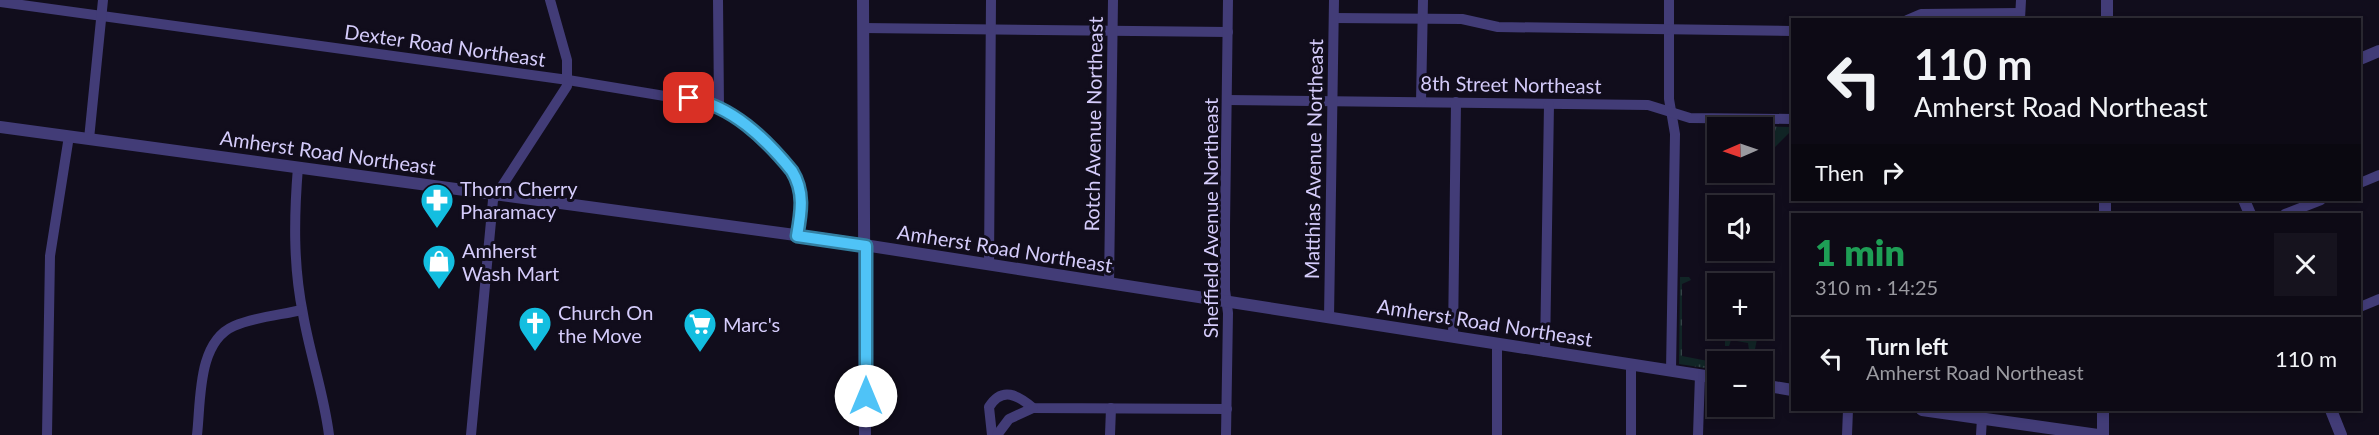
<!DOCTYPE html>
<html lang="en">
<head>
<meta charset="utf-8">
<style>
  body { margin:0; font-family:Lato,sans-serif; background:#16131e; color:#f1f3f6; height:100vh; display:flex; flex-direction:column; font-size:22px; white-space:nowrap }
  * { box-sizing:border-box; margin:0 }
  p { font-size:20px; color:#9a9aa0 }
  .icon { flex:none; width:33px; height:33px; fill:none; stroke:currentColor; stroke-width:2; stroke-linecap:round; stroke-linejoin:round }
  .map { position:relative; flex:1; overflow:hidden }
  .panel { position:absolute; left:1791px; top:213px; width:570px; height:198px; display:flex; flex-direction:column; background:#0d0a15; border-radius:0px; box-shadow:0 3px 9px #0003,0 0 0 2px #2d2b34 }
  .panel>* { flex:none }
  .hud { position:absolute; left:1791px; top:18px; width:570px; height:183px; border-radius:0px; box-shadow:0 3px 9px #0003,0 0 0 2px #2d2b34; background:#0d0a15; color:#f1f3f6; overflow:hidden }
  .needle { width:39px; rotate:268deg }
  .controls { position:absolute; left:1707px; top:117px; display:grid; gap:12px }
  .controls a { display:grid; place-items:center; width:66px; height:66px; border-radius:0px; background:#0d0a15; box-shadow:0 3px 9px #0003,0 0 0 2px #2d2b34; font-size:30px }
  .pin { position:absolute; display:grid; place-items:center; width:51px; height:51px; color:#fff; margin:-26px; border-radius:12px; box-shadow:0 3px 9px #0006 }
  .me { position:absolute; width:66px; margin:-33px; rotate:0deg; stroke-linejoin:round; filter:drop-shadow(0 0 4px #0008) }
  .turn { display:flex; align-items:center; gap:21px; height:126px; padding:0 24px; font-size:27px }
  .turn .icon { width:78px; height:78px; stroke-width:2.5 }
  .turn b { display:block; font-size:42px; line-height:51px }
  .then { display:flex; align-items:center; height:57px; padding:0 24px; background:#0003; gap:12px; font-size:22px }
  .round { display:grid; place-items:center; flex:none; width:63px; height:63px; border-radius:0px; background:#16131e }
  .head { display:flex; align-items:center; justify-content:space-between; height:102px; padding:0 24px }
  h1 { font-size:36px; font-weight:800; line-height:45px; color:#1e9e55 }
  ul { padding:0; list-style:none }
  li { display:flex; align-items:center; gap:18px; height:84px; padding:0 24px; border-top:2px solid #2d2b34 }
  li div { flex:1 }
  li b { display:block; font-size:22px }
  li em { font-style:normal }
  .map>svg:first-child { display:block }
  .grass { fill:url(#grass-tufts) }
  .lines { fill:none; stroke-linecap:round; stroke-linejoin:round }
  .minor { stroke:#423c77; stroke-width:10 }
  .tertiary { stroke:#423c77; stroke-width:12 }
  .route-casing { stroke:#337fa1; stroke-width:15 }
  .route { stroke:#4fc3f7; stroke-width:10 }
  .labels { text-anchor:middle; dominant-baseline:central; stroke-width:6; stroke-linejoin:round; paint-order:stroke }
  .street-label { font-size:20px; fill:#d5ccfb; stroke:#110d1c }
  .poi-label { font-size:20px; fill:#d5ccfb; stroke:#110d1c; text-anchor:start }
</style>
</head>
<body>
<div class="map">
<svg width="2379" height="435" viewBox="0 0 2379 435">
  <defs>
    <pattern id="grass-tufts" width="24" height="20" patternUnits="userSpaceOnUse" patternTransform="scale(1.5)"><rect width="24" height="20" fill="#112526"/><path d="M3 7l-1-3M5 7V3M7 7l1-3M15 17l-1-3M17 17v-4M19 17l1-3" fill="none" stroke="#334346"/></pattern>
  </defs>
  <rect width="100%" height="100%" fill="#110d1c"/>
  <g class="grass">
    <path d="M1755 126 1789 127V133L1774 148 1763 147 1762 128 1752 127Z"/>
    <path d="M1680 277H1689L1691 280 1682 284V356L1708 361V355L1712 353 1715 357 1712 369 1679 364Z"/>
    <path d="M1725 329H1759L1755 349 1749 350 1748 343 1731 340 1729 346H1725Z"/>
  </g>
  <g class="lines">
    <g class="minor">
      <path d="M718 0 719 106"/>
      <path d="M1669 0V99L1675 134 1671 371"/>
      <path d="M0 2 568 80 713 104 736 116 792 171 801 194 797 236"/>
      <path d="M1334 18 1462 19 1498 27 1792 31"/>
      <path d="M2020 19 2021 0"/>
      <path d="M1907 20 1921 14 2020 13"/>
      <path d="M863 28 1228 32"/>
      <path d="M1227 100 1648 105 1690 118 1792 119"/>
      <path d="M1421 102 1423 0"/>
      <path d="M89 139 103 0"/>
      <path d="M298 167C294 216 293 265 303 314 310 355 324 394 329 435"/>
      <path d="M2360 183 2379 175"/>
      <path d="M2285 214 2321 200"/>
      <path d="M989 265 991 0"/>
      <path d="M1109 284 1113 0"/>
      <path d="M2360 307 2379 299"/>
      <path d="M1329 318 1334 0"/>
      <path d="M1453 337 1456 102"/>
      <path d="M1545 352 1549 104"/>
      <path d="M47 435 50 256 69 136"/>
      <path d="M197 435C201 401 197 342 234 326 255 317 280 315 302 310"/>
      <path d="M471 435 493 200 567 86V60L550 0"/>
      <path d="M992 435 989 407C1002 386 1018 395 1033 408L1227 409"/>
      <path d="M997 435 1009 419 1033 408"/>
      <path d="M1110 435 1111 408"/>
      <path d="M1226 435 1228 313 1225 290V226L1228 0"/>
      <path d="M1497 435V344"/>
      <path d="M1631 435V365"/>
      <path d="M1698 435 1700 375"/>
      <path d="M1847 435 1848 410"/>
      <path d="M1981 435 1982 418"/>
    </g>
    <g class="tertiary">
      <path d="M863 0 865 435"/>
      <path d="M2107 20V0"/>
      <path d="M2360 59 2379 51"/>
      <path d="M0 127 832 240 1718 378"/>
      <path d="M2244 200 2250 214"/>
      <path d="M2105 214V200"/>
      <path d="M1762 385 1792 390"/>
      <path d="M1922 410 2098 435"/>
      <path d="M2331 410 2341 435"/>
      <path d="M2103 435V410"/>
    </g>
  </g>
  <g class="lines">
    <defs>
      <path id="route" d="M689 98C732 106 765 138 792 171 805 192 801 213 797 236L866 246V396"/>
    </defs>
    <use href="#route" class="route-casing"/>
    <use href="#route" class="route"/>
  </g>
  <defs>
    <symbol id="pharmacy-pin" viewBox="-11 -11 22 30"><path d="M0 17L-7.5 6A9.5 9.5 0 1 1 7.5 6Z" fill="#13bee0" stroke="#110d1c"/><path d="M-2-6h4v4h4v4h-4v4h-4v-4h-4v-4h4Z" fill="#fff"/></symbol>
    <symbol id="shop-pin" viewBox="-11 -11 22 30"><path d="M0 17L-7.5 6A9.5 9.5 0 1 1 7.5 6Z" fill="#13bee0" stroke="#110d1c"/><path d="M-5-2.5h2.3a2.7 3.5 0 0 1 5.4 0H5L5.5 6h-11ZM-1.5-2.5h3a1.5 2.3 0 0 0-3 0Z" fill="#fff"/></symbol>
    <symbol id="church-pin" viewBox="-11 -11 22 30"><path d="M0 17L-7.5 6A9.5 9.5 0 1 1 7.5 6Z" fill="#13bee0" stroke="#110d1c"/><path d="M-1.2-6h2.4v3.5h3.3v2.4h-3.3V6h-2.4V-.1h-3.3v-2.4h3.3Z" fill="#fff"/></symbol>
    <symbol id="supermarket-pin" viewBox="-11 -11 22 30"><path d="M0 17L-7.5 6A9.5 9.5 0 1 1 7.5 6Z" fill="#13bee0" stroke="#110d1c"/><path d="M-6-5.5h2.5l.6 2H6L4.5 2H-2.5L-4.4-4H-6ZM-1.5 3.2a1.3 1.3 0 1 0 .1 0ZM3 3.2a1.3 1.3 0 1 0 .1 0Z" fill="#fff"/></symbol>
  </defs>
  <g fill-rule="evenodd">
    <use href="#pharmacy-pin" x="418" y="181" width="38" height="52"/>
    <use href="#shop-pin" x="420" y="242" width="38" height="52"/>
    <use href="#church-pin" x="516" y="304" width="38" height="52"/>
    <use href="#supermarket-pin" x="681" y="305" width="38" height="52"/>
  </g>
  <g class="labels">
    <g class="street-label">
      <text transform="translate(445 45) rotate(8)">Dexter Road Northeast</text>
      <text transform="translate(1511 84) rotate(1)">8th Street Northeast</text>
      <text transform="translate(1093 124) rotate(-89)">Rotch Avenue Northeast</text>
      <text transform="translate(328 152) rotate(8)">Amherst Road Northeast</text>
      <text transform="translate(1313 159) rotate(-89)">Matthias Avenue Northeast</text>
      <text transform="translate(1210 218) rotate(-90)">Sheffield Avenue Northeast</text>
      <text transform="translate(1005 248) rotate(9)">Amherst Road Northeast</text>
      <text transform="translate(1485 322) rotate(9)">Amherst Road Northeast</text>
    </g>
    <g class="poi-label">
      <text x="460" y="188">Thorn Cherry<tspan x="460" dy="23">Pharamacy</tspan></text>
      <text x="462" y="250">Amherst<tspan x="462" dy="23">Wash Mart</tspan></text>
      <text x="558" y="312">Church On<tspan x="558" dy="23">the Move</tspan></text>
      <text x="723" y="324">Marc's</text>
    </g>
  </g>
</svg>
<div class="controls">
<a><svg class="needle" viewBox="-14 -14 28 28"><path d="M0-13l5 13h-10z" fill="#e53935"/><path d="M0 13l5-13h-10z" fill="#9a9aa0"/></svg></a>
<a><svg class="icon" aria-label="sound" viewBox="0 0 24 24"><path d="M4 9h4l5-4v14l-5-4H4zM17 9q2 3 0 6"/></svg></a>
<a>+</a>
<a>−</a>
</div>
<div class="pin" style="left:689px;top:98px;background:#d93025"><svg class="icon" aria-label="arrive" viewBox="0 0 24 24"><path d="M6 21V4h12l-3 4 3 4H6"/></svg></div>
<svg class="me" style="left:866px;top:396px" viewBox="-20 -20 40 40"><circle r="19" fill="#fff"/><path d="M0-13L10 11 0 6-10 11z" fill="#4fc3f7"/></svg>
<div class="hud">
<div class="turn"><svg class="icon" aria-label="left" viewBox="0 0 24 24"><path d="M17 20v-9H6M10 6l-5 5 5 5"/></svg><div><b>110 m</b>Amherst Road Northeast</div></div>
<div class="then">Then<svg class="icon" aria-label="right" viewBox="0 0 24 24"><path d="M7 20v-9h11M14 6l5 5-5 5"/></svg></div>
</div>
<section class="panel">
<div class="head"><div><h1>1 min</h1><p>310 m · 14:25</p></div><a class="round"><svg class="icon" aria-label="close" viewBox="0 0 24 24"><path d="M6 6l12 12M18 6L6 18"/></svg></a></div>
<ul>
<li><svg class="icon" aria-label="left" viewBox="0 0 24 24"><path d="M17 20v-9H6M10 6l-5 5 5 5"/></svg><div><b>Turn left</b><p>Amherst Road Northeast</p></div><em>110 m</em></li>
</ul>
</section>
</div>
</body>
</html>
